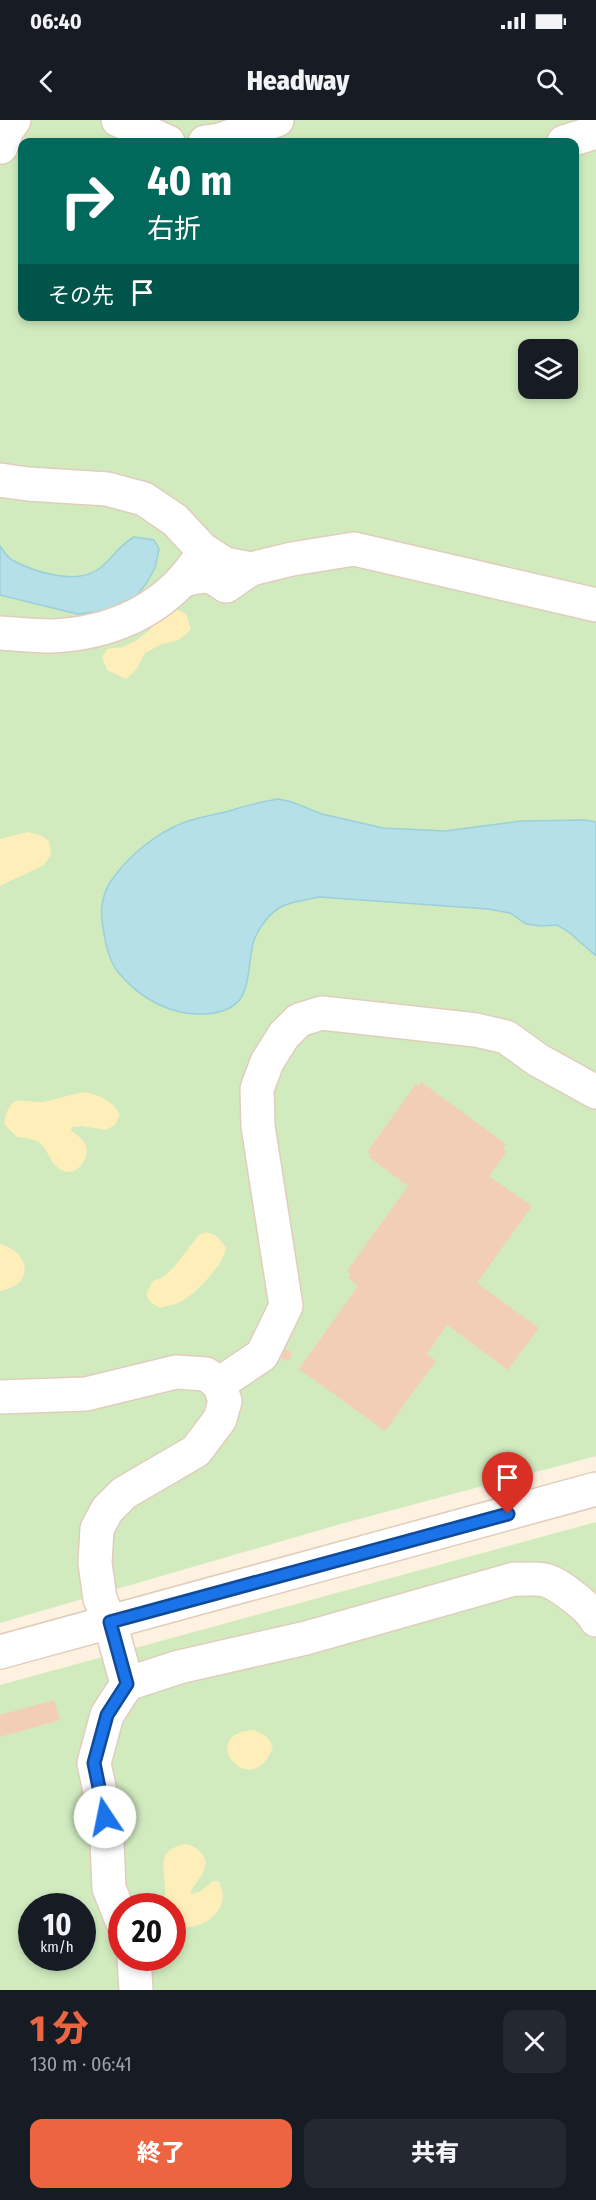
<!DOCTYPE html>
<html lang="ja">
<head>
<meta charset="utf-8">
<style>
  body { margin:0; font-family:"Fira Sans Condensed","Noto Sans JP",sans-serif; background:#242831; color:#f1f3f6; height:100vh; display:flex; flex-direction:column; font-size:22px; white-space:nowrap }
  * { box-sizing:border-box; margin:0 }
  p { font-size:20px; color:#9ea1a6 }
  .icon { flex:none; width:33px; height:33px; fill:none; stroke:currentColor; stroke-width:2; stroke-linecap:round; stroke-linejoin:round }
  .map { position:relative; height:1870px; overflow:hidden }
  .panel { display:flex; flex-direction:column; background:#171b24; flex:1 }
  .panel>* { flex:none }
  .banner { position:absolute; left:18px; top:18px; width:561px; height:183px; border-radius:12px; box-shadow:0 3px 9px #0003; background:#00695c; color:#fff; overflow:hidden }
  .buttons { position:absolute; left:518px; top:219px; display:grid; gap:12px }
  .buttons a { display:grid; place-items:center; width:60px; height:60px; border-radius:12px; background:#171b24; box-shadow:0 3px 9px #0003; font-size:30px }
  .speed { position:absolute; left:18px; top:1773px; display:flex; gap:12px; font-size:30px; font-weight:700; text-align:center }
  .speed>* { display:grid; place-content:center; width:78px; height:78px; border-radius:50%; background:#171b24; box-shadow:0 3px 9px #0003; line-height:1 }
  .speed small { font-size:15px; font-weight:400 }
  .speed .limit { border:9px solid #d22; background:#fff; color:#111 }
  .pin { position:absolute; display:grid; place-items:center; width:51px; height:51px; color:#fff; margin:-62px -26px; border-radius:50% 50% 50% 0; rotate:-45deg; box-shadow:0 0 6px #0007 }
  .pin .icon { rotate:45deg }
  .me { position:absolute; width:66px; margin:-33px; rotate:349deg; stroke-linejoin:round; filter:drop-shadow(0 0 4px #0008) }
  .turn { display:flex; align-items:center; gap:21px; height:126px; padding:0 30px; font-size:27px }
  .turn .icon { width:78px; height:78px; stroke-width:2.5 }
  .turn b { display:block; font-size:42px; line-height:51px }
  .then { display:flex; align-items:center; height:57px; padding:0 30px; background:#0003; gap:12px; font-size:22px }
  .round { display:grid; place-items:center; flex:none; width:63px; height:63px; border-radius:12px; background:#242831 }
  .summary { display:flex; align-items:center; justify-content:space-between; height:102px; padding:0 30px }
  h1 { font-size:36px; font-weight:800; line-height:45px; color:#ec6540 }
  .primary-button { display:flex; gap:12px; margin-top:auto; padding:12px 30px }
  .primary-button a { flex:1; height:69px; border-radius:12px; background:#ec6540; color:#fff; font-size:24px; font-weight:800; line-height:69px; text-align:center }
  .primary-button a+a { background:#242831; color:#f1f3f6 }
  .status { display:flex; justify-content:space-between; align-items:center; height:42px; padding:0 30px; background:#171b24; direction:ltr }
  .status svg { height:16px; fill:currentColor }
  header { display:flex; justify-content:space-between; align-items:center; height:78px; padding:0 30px; background:#171b24; font-size:27px; font-weight:800 }
  .map>svg:first-child { display:block }
  .green { fill:#d1ebbf; fill-rule:evenodd }
  .sand { fill:#feeeb9 }
  .water { fill:#b5e0e7; stroke:#9ad0d9; stroke-width:1.5 }
  .building { fill:#f3ceb7 }
  .lines { fill:none; stroke-linecap:round; stroke-linejoin:round }
  .minor-casing { stroke:#e1cdbc; stroke-width:36 }
  .minor { stroke:#fff; stroke-width:33 }
  .route-casing { stroke:#114b97; stroke-width:15 }
  .route { stroke:#1a73e8; stroke-width:10 }
</style>
</head>
<body>
<div class="status"><b>06:40</b><svg viewBox="0 0 49 12"><path d="M0 12V9h3v3zM5 12V6h3v6zM10 12V3h3v9zM15 12V0h3v12zM26 1h20v11H26zM47 4h2v5h-2z"/></svg></div>
<header><svg class="icon" aria-label="back" viewBox="0 0 24 24"><path d="M15 5l-7 7 7 7"/></svg>Headway<svg class="icon" aria-label="search" viewBox="0 0 24 24"><circle cx="10" cy="10" r="6"/><path d="M15 15l6 6"/></svg></header>
<div class="map">
<svg width="596" height="1870" viewBox="0 0 596 1870">
  <rect width="100%" height="100%" fill="#fdf2e0"/>
  <g class="green">
    <path d="M0 0H596V1336L344 1403 0 1503ZM22 22H574V196H22ZM528 230H567V268H528Z"/>
    <path d="M596 1402V1870H0V1565ZM32 1786H82V1838H32ZM122 1786H172V1838H122Z"/>
  </g>
  <g class="sand">
    <path d="M173 488 186 494 191 509 179 520 162 524 145 533 137 548 126 559 107 550 102 537 107 529 123 527 137 520 150 510 154 499Z"/>
    <path d="M27 712 40 715 49 721 51 735 44 745 0 766V719Z"/>
    <path d="M85 972C101 976 112 980 120 995L115 1005 106 1010 82 1006 72 1007 71 1011C76 1014 82 1018 85 1024 91 1033 81 1052 69 1052 53 1051 50 1035 43 1026 37 1018 26 1018 17 1017L4 1004C10 967 27 986 48 981 60 978 72 974 85 972Z"/>
    <path d="M206 1112 215 1115 226 1127C225 1144 194 1176 178 1183 173 1185 166 1186 160 1188L150 1182 146 1174 153 1161 163 1157 173 1148 199 1115Z"/>
    <path d="M0 1124C32 1133 34 1165 0 1171Z"/>
    <path d="M252 1610C263 1613 269 1617 273 1627 252 1684 195 1615 252 1610Z"/>
    <path d="M186 1724C198 1727 202 1732 206 1743L203 1753 190 1772 193 1774 201 1771 213 1761H218C237 1790 195 1818 173 1802L172 1786H164C164 1780 166 1773 165 1766 164 1745 157 1729 186 1724Z"/>
  </g>
  <g class="water">
    <path d="M134 417 154 420 159 429 155 448 146 464 136 476 104 491 77 494 0 475V426C3 430 7 437 12 440 34 452 78 466 100 448 113 438 117 427 134 417Z"/>
    <path d="M278 679 292 682 322 694 383 708 445 711 522 701 585 700 596 702V836L569 812 557 805 541 806 526 804 510 793 488 789 319 777C306 780 290 781 279 788 268 795 256 811 253 824 245 859 254 891 205 894 171 896 139 878 118 852 110 842 106 826 104 814 100 795 100 778 111 761 128 736 156 713 185 702 199 697 214 695 229 691 245 686 261 682 278 679Z"/>
  </g>
  <g class="building">
    <path d="M421 962 506 1024 503 1028 507 1031 489 1056 532 1086 477 1163 539 1208 508 1250 447 1205 427 1234 436 1241 385 1311 299 1249 358 1166 348 1158 351 1154 347 1151 408 1066 369 1037 371 1034 367 1032 416 964 419 966Z"/>
    <circle cx="286" cy="1235" r="5.5"/>
    <path d="M54 1580 60 1600 0 1617V1595Z"/>
  </g>
  <g class="lines">
    <defs>
      <g id="minor">
        <path d="M118 0 168 22"/>
        <path d="M205 22 220 20 277 0"/>
        <path d="M564 22 596 12"/>
        <path d="M1 27 7 10 14 0"/>
        <path d="M0 360 28 364 107 369 144 379 175 400 202 429 225 444 246 448"/>
        <path d="M184 460C205 455 208 453 226 466L251 449 292 439 354 429 596 485"/>
        <path d="M0 513C17 514 35 516 51 516 109 514 163 491 196 443"/>
        <path d="M219 1264 262 1235 286 1186 258 1006 257 969 267 942 284 915 299 900 322 893 476 910 506 917 538 940 596 972"/>
        <path d="M0 1277 86 1274 176 1252 206 1254 219 1264 225 1281 220 1299 196 1331 124 1373 107 1390 97 1409 95 1443 100 1479 110 1502 127 1564"/>
        <path d="M0 1532 596 1369"/>
        <path d="M122 1801 109 1768 106 1700 94 1643 107 1595 127 1564 179 1547 306 1518 514 1459C524 1460 538 1457 548 1461 560 1465 591 1489 596 1500"/>
        <path d="M134 1838 136 1870"/>
      </g>
    </defs>
    <use href="#minor" class="minor-casing"/>
    <use href="#minor" class="minor"/>
  </g>
  <g class="lines">
    <defs>
      <path id="route" d="M105 1697 94 1643 107 1595 127 1564 110 1502 508 1394"/>
    </defs>
    <use href="#route" class="route-casing"/>
    <use href="#route" class="route"/>
  </g>
</svg>
<div class="buttons">
<a><svg class="icon" aria-label="layers" viewBox="0 0 24 24"><path d="M12 4l9 5-9 5-9-5zM3 14l9 5 9-5"/></svg></a>
</div>
<div class="speed"><div>10<small>km/h</small></div><div class="limit">20</div></div>
<div class="pin" style="left:508px;top:1394px;background:#d93025"><svg class="icon" aria-label="arrive" viewBox="0 0 24 24"><path d="M6 21V4h12l-3 4 3 4H6"/></svg></div>
<svg class="me" style="left:105px;top:1697px" viewBox="-20 -20 40 40"><circle r="19" fill="#fff"/><path d="M0-13L10 11 0 6-10 11z" fill="#1a73e8"/></svg>
<div class="banner">
<div class="turn"><svg class="icon" aria-label="right" viewBox="0 0 24 24"><path d="M7 20v-9h11M14 6l5 5-5 5"/></svg><div><b>40 m</b>右折</div></div>
<div class="then">その先<svg class="icon" aria-label="arrive" viewBox="0 0 24 24"><path d="M6 21V4h12l-3 4 3 4H6"/></svg></div>
</div>
</div>
<section class="panel">
<div class="summary"><div><h1>1 分</h1><p>130 m · 06:41</p></div><a class="round"><svg class="icon" aria-label="close" viewBox="0 0 24 24"><path d="M6 6l12 12M18 6L6 18"/></svg></a></div>
<div class="primary-button"><a>終了</a><a>共有</a></div>
</section>
</body>
</html>
